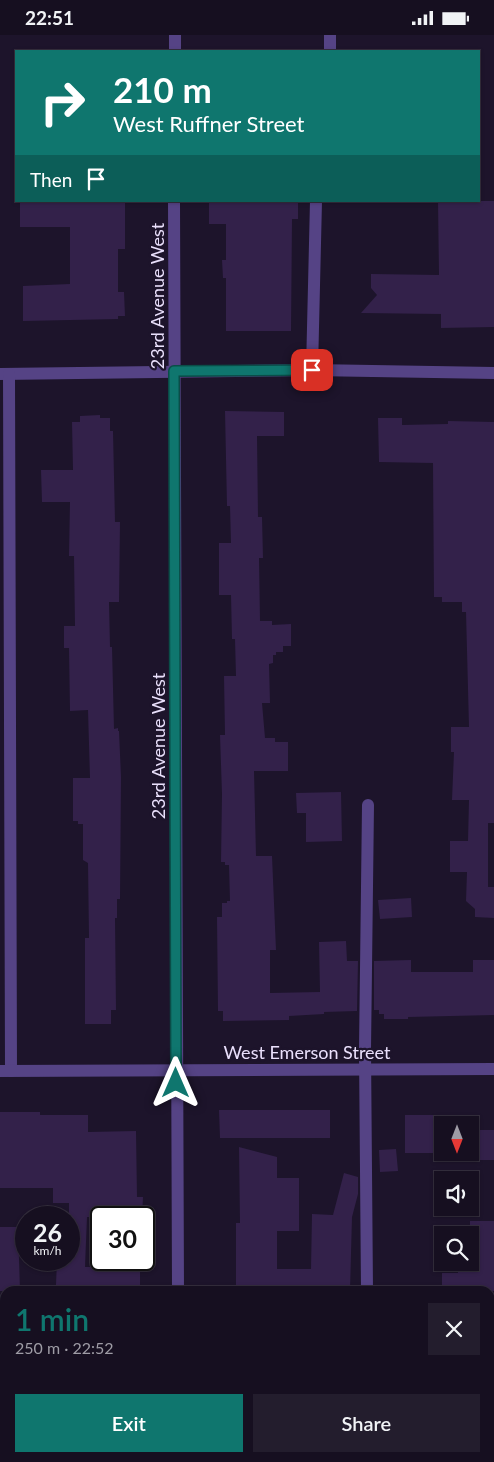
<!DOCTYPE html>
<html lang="en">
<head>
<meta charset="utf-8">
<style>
  body { margin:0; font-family:Lato,sans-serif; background:#231d2d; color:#f1f3f6; height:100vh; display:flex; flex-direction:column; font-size:19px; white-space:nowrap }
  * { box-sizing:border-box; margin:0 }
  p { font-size:16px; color:#9e9ca5 }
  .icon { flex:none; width:28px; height:28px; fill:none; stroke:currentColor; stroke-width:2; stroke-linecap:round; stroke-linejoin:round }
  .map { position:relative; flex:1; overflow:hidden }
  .side { position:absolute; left:0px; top:1251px; width:495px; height:176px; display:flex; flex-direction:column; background:#160f20; border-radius:15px 15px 0 0; box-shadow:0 1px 4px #0004,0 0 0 1px #352f3e }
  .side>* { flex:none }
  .banner { position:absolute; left:15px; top:15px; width:465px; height:152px; border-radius:0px; box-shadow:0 1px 4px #0004,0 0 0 1px #352f3e; background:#0f766e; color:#fff; overflow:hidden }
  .needle { width:32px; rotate:180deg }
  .fabs { position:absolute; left:434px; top:1081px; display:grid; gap:10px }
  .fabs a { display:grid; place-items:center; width:45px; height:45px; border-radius:0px; background:#160f20; box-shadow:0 1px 4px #0004,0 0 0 1px #352f3e; font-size:25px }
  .speed { position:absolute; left:15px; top:1171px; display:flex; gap:10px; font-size:25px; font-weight:700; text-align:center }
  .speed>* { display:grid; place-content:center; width:65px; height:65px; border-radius:50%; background:#160f20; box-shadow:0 1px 4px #0004,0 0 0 1px #352f3e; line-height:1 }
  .speed small { font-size:12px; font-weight:400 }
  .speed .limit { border:2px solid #111; border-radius:8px; background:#fff; color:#111 }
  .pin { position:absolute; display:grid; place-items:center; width:42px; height:42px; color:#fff; margin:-21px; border-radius:10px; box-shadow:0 2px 8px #0006 }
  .me { position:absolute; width:55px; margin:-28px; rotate:0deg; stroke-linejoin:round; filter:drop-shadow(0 0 4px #0008) }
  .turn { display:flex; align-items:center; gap:18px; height:105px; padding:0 15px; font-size:22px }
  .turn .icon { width:65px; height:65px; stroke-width:2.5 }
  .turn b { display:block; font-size:35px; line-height:42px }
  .then { display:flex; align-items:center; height:48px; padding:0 15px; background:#0003; gap:10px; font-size:19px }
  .round { display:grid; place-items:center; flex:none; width:52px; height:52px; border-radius:0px; background:#231d2d }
  .headline { display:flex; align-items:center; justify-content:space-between; height:85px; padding:0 15px }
  h1 { font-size:30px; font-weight:600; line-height:38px; color:#0f766e }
  .primary-button { display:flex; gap:10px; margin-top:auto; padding:10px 15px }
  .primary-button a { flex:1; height:58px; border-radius:0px; background:#0f766e; color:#fff; font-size:20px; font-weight:600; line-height:58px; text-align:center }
  .primary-button a+a { background:#231d2d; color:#f1f3f6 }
  .status { display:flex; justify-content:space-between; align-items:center; height:35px; padding:0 25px; background:#160f20; direction:ltr }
  .status svg { height:14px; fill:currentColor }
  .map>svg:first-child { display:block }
  .building { fill:#33214a }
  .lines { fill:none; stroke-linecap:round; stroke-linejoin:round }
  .minor { stroke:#554385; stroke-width:12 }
  .major { stroke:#e270f3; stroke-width:12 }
  .route-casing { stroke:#0a4d48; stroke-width:12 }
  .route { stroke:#0f766e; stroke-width:9 }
  .labels { text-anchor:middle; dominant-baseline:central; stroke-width:4.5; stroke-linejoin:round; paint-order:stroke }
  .street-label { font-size:18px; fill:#eae0fc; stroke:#1d142b }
</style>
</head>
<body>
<div class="status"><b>22:51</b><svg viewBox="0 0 49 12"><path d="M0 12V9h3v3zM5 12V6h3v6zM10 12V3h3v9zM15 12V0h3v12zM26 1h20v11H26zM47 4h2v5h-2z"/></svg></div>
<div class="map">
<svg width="494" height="1427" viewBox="0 0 494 1427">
  <rect width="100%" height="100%" fill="#1d142b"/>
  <g class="building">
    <path d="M20 166H125V214H118V257H124L125 281H118V284L23 286V251L70 249V192H20Z"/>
    <path d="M209 166H298V184H292L291 296H226V243H223L222 225H226V189H209Z"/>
    <path d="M438 166H494V292L441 293V279L361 278 377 260 371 253V239L439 240Z"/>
    <path d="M225 376 284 377V401H257L258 482H262L263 523H259L260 586H272V590L291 589V611H283V617H276V620H273V628L269 629 270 668H262L265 703H275V707H288V736H254L256 821H272L276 915H270V958L320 957 319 907 346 906 347 926H358L357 976 324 977V979L289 981V985L223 986V976H218L217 882H222V868H227V866H230L229 830H225V827H221L222 759 220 700H225L224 641H236L235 604H232L231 560H219V508H231L230 471H227Z"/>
    <path d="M100 380V383H110V396H113L115 487H120L119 567H109L110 612H112L114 694 118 693V696H119L121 742 120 864H117V883H115L116 975H111V989H85V903H89L88 828 83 825V789H78V786H73V743H90L88 675 70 676 69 613H64V591H75L74 521H69L70 467H42L41 435H73L72 387H80V381Z"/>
    <path d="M378 383H402V390L448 389V386L494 387V788H488V852H494V883L475 882V874L466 866 467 837H450V806H468L469 765H452L454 717H451V692H469L466 577H462V567H442V562H434L433 428 379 427Z"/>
    <path d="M341 757 342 806 306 807V778H297L296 758Z"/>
    <path d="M411 863 412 882 380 884 378 865Z"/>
    <path d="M411 925V937H473V925H494V980L408 982V984H384V979H379V975H374V926Z"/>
    <path d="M219 1075H330V1103H220Z"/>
    <path d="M0 1077H40V1080H88V1097L136 1096 137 1162H143L142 1182H87L85 1232H140V1250H56L57 1225H69V1168H53V1153H0Z"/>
    <path d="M405 1080H440V1095H442V1118H470V1095H494V1125H459V1118H405Z"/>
    <path d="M239 1112 277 1122V1143H299V1196H277V1234H311L312 1179 333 1180 344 1138 358 1142V1159L352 1182 350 1256H236V1188H240Z"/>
    <path d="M396 1114 398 1136 380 1137 379 1115Z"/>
    <path d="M470 1186H494V1256H442V1238H458V1235H470Z"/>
    <path d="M0 1192H18L20 1256H0Z"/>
  </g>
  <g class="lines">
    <g class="minor">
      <path d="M330 0V16"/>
      <path d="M175 16V0"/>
      <path d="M174 166 178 1256"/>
      <path d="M312 335 316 166"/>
      <path d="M0 339 312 335 494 338"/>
      <path d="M9 339 11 1036"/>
      <path d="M0 1036 494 1034"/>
      <path d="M367 1256 365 1015 368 770"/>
      <path d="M180 1422V1427"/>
      <path d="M368 1422V1427"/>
    </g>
    <g class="major">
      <path d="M0 1387 5 1396"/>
      <path d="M19 1422 21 1427"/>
    </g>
  </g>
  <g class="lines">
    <defs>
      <path id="route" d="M176 1048 174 336 312 335"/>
    </defs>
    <use href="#route" class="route-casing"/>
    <use href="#route" class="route"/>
  </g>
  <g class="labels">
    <g class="street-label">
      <text transform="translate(157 261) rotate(-90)">23rd Avenue West</text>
      <text transform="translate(158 711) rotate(-90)">23rd Avenue West</text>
      <text x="307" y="1017">West Emerson Street</text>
    </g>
  </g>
</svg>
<div class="fabs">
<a><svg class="needle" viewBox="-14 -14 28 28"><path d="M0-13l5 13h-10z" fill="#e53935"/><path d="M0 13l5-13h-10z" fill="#9e9ca5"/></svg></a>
<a><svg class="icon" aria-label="sound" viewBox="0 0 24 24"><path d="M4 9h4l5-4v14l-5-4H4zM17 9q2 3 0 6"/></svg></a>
<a><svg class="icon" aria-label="search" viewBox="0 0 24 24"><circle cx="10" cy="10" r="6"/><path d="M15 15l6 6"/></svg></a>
</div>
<div class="speed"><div>26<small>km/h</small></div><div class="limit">30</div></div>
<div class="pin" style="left:312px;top:335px;background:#d93025"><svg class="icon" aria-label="arrive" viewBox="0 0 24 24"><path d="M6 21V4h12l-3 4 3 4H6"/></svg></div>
<svg class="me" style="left:176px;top:1048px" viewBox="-20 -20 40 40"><path d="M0-17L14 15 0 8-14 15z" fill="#0f766e" stroke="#fff" stroke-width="4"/></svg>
<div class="banner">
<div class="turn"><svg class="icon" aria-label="right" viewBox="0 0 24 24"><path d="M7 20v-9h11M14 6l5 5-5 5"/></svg><div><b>210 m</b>West Ruffner Street</div></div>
<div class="then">Then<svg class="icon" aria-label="arrive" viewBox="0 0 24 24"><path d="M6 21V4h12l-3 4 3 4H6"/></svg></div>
</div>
<section class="side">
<div class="headline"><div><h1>1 min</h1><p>250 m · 22:52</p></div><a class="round"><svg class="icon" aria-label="close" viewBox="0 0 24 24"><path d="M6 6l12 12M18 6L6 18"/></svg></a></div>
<div class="primary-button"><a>Exit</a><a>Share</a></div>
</section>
</div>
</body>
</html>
